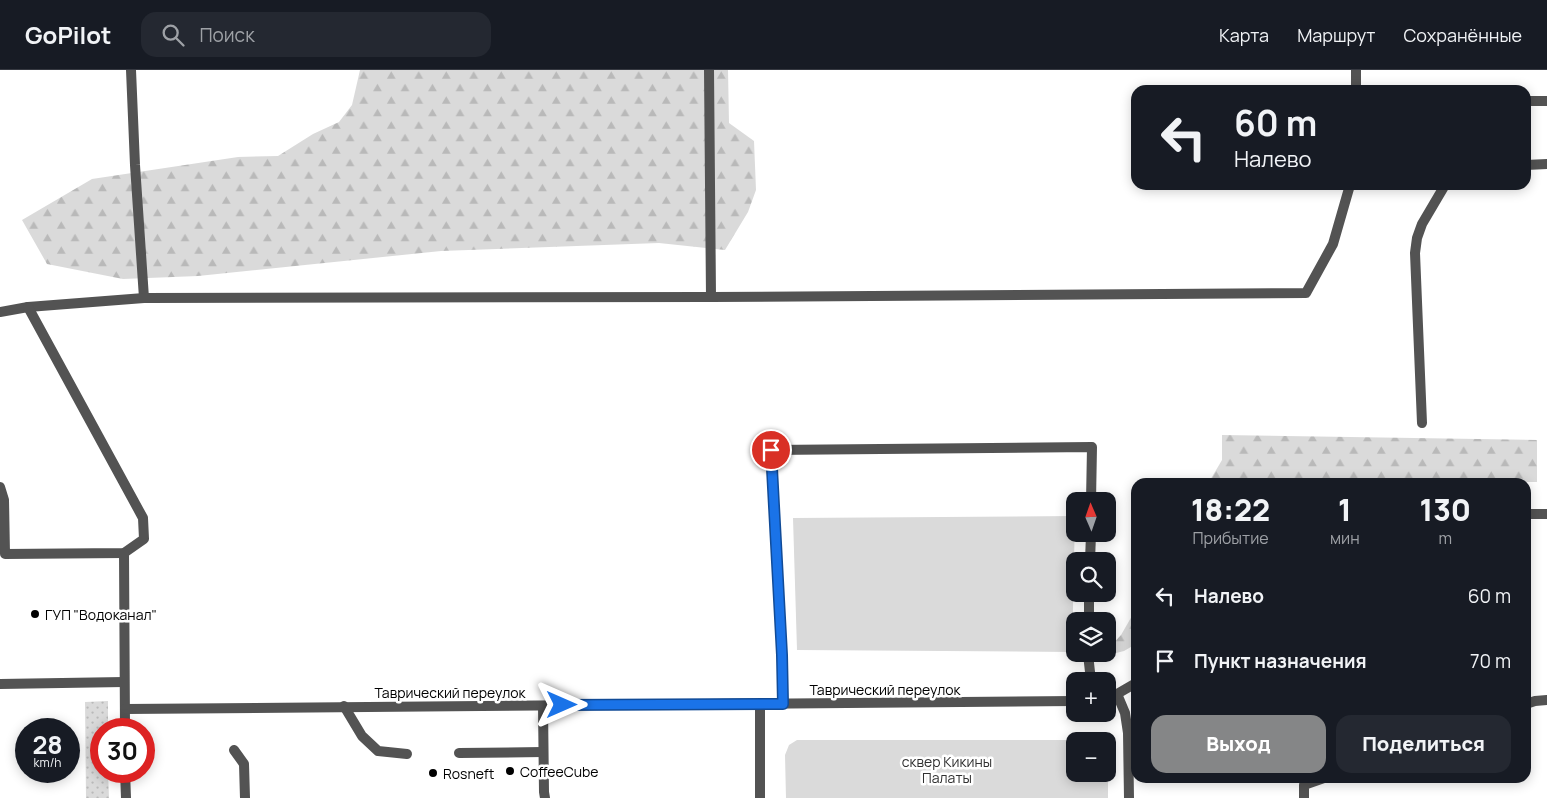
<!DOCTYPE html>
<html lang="ru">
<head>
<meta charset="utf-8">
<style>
  body { margin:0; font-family:Manrope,sans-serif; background:#242831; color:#f1f3f6; height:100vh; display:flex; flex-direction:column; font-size:19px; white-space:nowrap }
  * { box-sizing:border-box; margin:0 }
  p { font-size:16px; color:#9ea1a6 }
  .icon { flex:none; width:28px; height:28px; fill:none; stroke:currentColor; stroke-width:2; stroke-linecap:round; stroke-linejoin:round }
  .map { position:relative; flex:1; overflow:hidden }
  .panel { position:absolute; left:1131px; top:408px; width:400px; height:305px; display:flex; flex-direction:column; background:#171b24; border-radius:15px; box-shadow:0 2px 12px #0003 }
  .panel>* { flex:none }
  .top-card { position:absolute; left:1131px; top:15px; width:400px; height:105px; border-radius:15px; box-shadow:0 2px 12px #0003; background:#171b24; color:#f1f3f6; overflow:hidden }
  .needle { width:32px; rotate:358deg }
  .fabs { position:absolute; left:1066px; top:422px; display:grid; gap:10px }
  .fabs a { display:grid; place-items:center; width:50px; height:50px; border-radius:10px; background:#171b24; box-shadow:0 2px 12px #0003; font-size:25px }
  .speed { position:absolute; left:15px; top:648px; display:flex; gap:10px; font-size:25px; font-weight:700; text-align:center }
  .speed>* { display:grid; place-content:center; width:65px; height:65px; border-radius:50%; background:#171b24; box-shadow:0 2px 12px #0003; line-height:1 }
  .speed small { font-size:12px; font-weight:400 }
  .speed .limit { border:8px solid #d22; background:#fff; color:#111 }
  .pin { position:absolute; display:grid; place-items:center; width:42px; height:42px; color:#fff; margin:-21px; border:2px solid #fff; border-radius:50%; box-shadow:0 1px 5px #0007 }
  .me { position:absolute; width:55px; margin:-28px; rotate:90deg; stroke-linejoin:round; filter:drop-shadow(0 0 4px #0008) }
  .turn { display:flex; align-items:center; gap:18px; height:105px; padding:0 20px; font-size:22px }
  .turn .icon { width:65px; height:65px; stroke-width:2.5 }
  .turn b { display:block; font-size:35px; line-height:42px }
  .eta { display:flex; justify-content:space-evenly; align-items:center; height:85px; text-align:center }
  .eta b { font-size:30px; font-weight:800; line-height:35px }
  .action { display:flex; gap:10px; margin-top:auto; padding:10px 20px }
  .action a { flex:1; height:58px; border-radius:15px; background:#858687; color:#fff; font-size:20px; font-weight:800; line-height:58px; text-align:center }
  .action a+a { background:#242831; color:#f1f3f6 }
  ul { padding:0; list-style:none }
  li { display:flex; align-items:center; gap:15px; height:65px; padding:0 20px }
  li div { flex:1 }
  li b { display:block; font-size:19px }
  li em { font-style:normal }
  header { display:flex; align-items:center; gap:30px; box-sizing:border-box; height:70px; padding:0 25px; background:#171b24; border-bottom:1px solid #363941 }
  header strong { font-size:24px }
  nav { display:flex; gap:28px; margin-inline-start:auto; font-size:18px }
  .search { width:350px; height:45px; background:#242831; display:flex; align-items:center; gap:12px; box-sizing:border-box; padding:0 18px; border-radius:15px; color:#9ea1a6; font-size:19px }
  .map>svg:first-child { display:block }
  .grass { fill:url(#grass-dots) }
  .forest { fill:url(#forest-firs) }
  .park { fill:#dadada }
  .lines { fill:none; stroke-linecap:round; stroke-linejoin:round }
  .service { stroke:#535353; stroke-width:10 }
  .minor { stroke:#535353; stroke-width:10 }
  .route-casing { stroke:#114b97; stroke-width:12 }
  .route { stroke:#1a73e8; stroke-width:9 }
  .poi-dot { fill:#000; stroke:#fff; stroke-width:2 }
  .labels { text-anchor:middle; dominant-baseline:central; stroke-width:5; stroke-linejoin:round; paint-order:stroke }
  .poi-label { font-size:14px; fill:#000; stroke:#fff; text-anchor:start }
  .street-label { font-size:14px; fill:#000; stroke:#fff }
  .park-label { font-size:14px; fill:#313131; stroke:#fff }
</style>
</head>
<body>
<header>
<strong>GoPilot</strong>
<div class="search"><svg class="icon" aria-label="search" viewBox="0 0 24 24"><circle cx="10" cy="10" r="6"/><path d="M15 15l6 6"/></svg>Поиск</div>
<nav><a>Карта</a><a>Маршрут</a><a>Сохранённые</a></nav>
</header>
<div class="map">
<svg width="1547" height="728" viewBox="0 0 1547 728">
  <defs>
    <pattern id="grass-dots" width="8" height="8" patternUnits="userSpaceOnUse" patternTransform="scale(1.25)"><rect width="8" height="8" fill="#dadada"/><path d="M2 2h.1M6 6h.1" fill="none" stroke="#b9b9b9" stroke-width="1.8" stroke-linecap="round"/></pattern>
    <pattern id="forest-firs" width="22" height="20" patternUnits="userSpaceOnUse" patternTransform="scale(1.25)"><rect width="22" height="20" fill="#dadada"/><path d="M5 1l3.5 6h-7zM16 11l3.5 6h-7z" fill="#b9b9b9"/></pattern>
  </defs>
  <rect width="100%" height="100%" fill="#fff"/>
  <path class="grass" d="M108 631V659H101V701H108L109 728H86L85 632Z"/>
  <g class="forest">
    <path d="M360 0H728L729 53 754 71 756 120 748 142 725 180 659 173 441 181 198 206 123 209 47 194 22 150 92 109 238 87 278 86 313 64 339 52 352 35Z"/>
    <path d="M1222 365 1537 370V412H1209L1222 390Z"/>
    <path d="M1136 539V574L1124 581 1100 587 1103 584H1108V579L1121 565Z"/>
  </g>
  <g class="park">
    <path d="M1075 446 1072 582 797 580 793 448Z"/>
    <path d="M797 670H1094L1103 671H1075V704H1108V702V728H786L785 685 789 675Z"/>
  </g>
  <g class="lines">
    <g class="service">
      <path d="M131 0 135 95 144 228"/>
      <path d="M709 0 711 227"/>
      <path d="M1356 0V20"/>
      <path d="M1526 31H1547"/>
      <path d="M1526 95 1547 94"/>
      <path d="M0 242 28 237 144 228 711 227 1306 223 1333 174 1350 115"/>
      <path d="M1422 353 1415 183 1417 168 1422 154 1445 115"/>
      <path d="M0 417 4 430 5 484 124 483 144 469 143 448 28 237"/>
      <path d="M1090 491 1091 464"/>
      <path d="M1089 551V524"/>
      <path d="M1088 584 1091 611"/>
      <path d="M0 614 124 612"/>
      <path d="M783 634 782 585 771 380 1092 377 1091 431"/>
      <path d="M1526 634 1535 631 1547 630"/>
      <path d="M344 636 362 666 378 681 407 684"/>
      <path d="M543 636 544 722 545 728"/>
      <path d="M234 680 244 694 245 728"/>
      <path d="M459 683 543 682"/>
      <path d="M1304 728V715L1324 708"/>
    </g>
    <g class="minor">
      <path d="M1526 444H1547"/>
      <path d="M124 483 125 659"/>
      <path d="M1117 624 1125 643 1128 663 1129 728"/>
      <path d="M1108 626 1117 624 1136 613"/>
      <path d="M760 634V728"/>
      <path d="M125 639 1075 631"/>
      <path d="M125 701 126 728"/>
    </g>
  </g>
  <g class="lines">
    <defs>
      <path id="route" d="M562 635 783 634 782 585 771 380"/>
    </defs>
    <use href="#route" class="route-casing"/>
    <use href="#route" class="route"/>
  </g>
  <g class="poi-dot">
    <circle cx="35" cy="544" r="5"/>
    <circle cx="510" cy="701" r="5"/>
    <circle cx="433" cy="703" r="5"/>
  </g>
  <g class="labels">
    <g class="poi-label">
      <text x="45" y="544">ГУП "Водоканал"</text>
      <text x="520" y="701">CoffeeCube</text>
      <text x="443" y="703">Rosneft</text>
    </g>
    <g class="street-label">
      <text x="885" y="619">Таврический переулок</text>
      <text x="450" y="622">Таврический переулок</text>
    </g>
    <g class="park-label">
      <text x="947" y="691">сквер Кикины<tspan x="947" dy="16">Палаты</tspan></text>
    </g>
  </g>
</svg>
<div class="fabs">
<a><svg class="needle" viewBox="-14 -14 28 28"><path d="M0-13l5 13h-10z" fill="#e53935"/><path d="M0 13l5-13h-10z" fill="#9ea1a6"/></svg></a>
<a><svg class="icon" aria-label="search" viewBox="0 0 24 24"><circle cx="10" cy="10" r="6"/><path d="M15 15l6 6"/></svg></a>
<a><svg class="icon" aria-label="layers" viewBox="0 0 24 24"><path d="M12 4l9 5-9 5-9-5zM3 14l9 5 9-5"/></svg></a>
<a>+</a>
<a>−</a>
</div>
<div class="speed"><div>28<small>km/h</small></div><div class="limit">30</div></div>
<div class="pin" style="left:771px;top:380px;background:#d93025"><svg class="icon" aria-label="arrive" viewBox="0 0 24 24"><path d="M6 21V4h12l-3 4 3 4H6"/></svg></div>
<svg class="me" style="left:562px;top:635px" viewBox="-20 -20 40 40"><path d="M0-17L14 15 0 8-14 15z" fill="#1a73e8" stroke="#fff" stroke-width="4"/></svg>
<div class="top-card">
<div class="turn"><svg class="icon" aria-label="left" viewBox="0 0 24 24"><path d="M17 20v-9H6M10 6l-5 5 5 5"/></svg><div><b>60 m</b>Налево</div></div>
</div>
<section class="panel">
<div class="eta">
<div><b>18:22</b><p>Прибытие</p></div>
<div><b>1</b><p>мин</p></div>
<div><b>130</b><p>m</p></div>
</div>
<ul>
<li><svg class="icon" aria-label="left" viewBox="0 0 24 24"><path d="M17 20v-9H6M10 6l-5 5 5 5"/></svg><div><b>Налево</b></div><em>60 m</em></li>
<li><svg class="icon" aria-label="arrive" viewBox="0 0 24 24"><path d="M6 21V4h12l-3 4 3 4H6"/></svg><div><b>Пункт назначения</b></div><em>70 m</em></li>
</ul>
<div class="action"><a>Выход</a><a>Поделиться</a></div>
</section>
</div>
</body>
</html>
